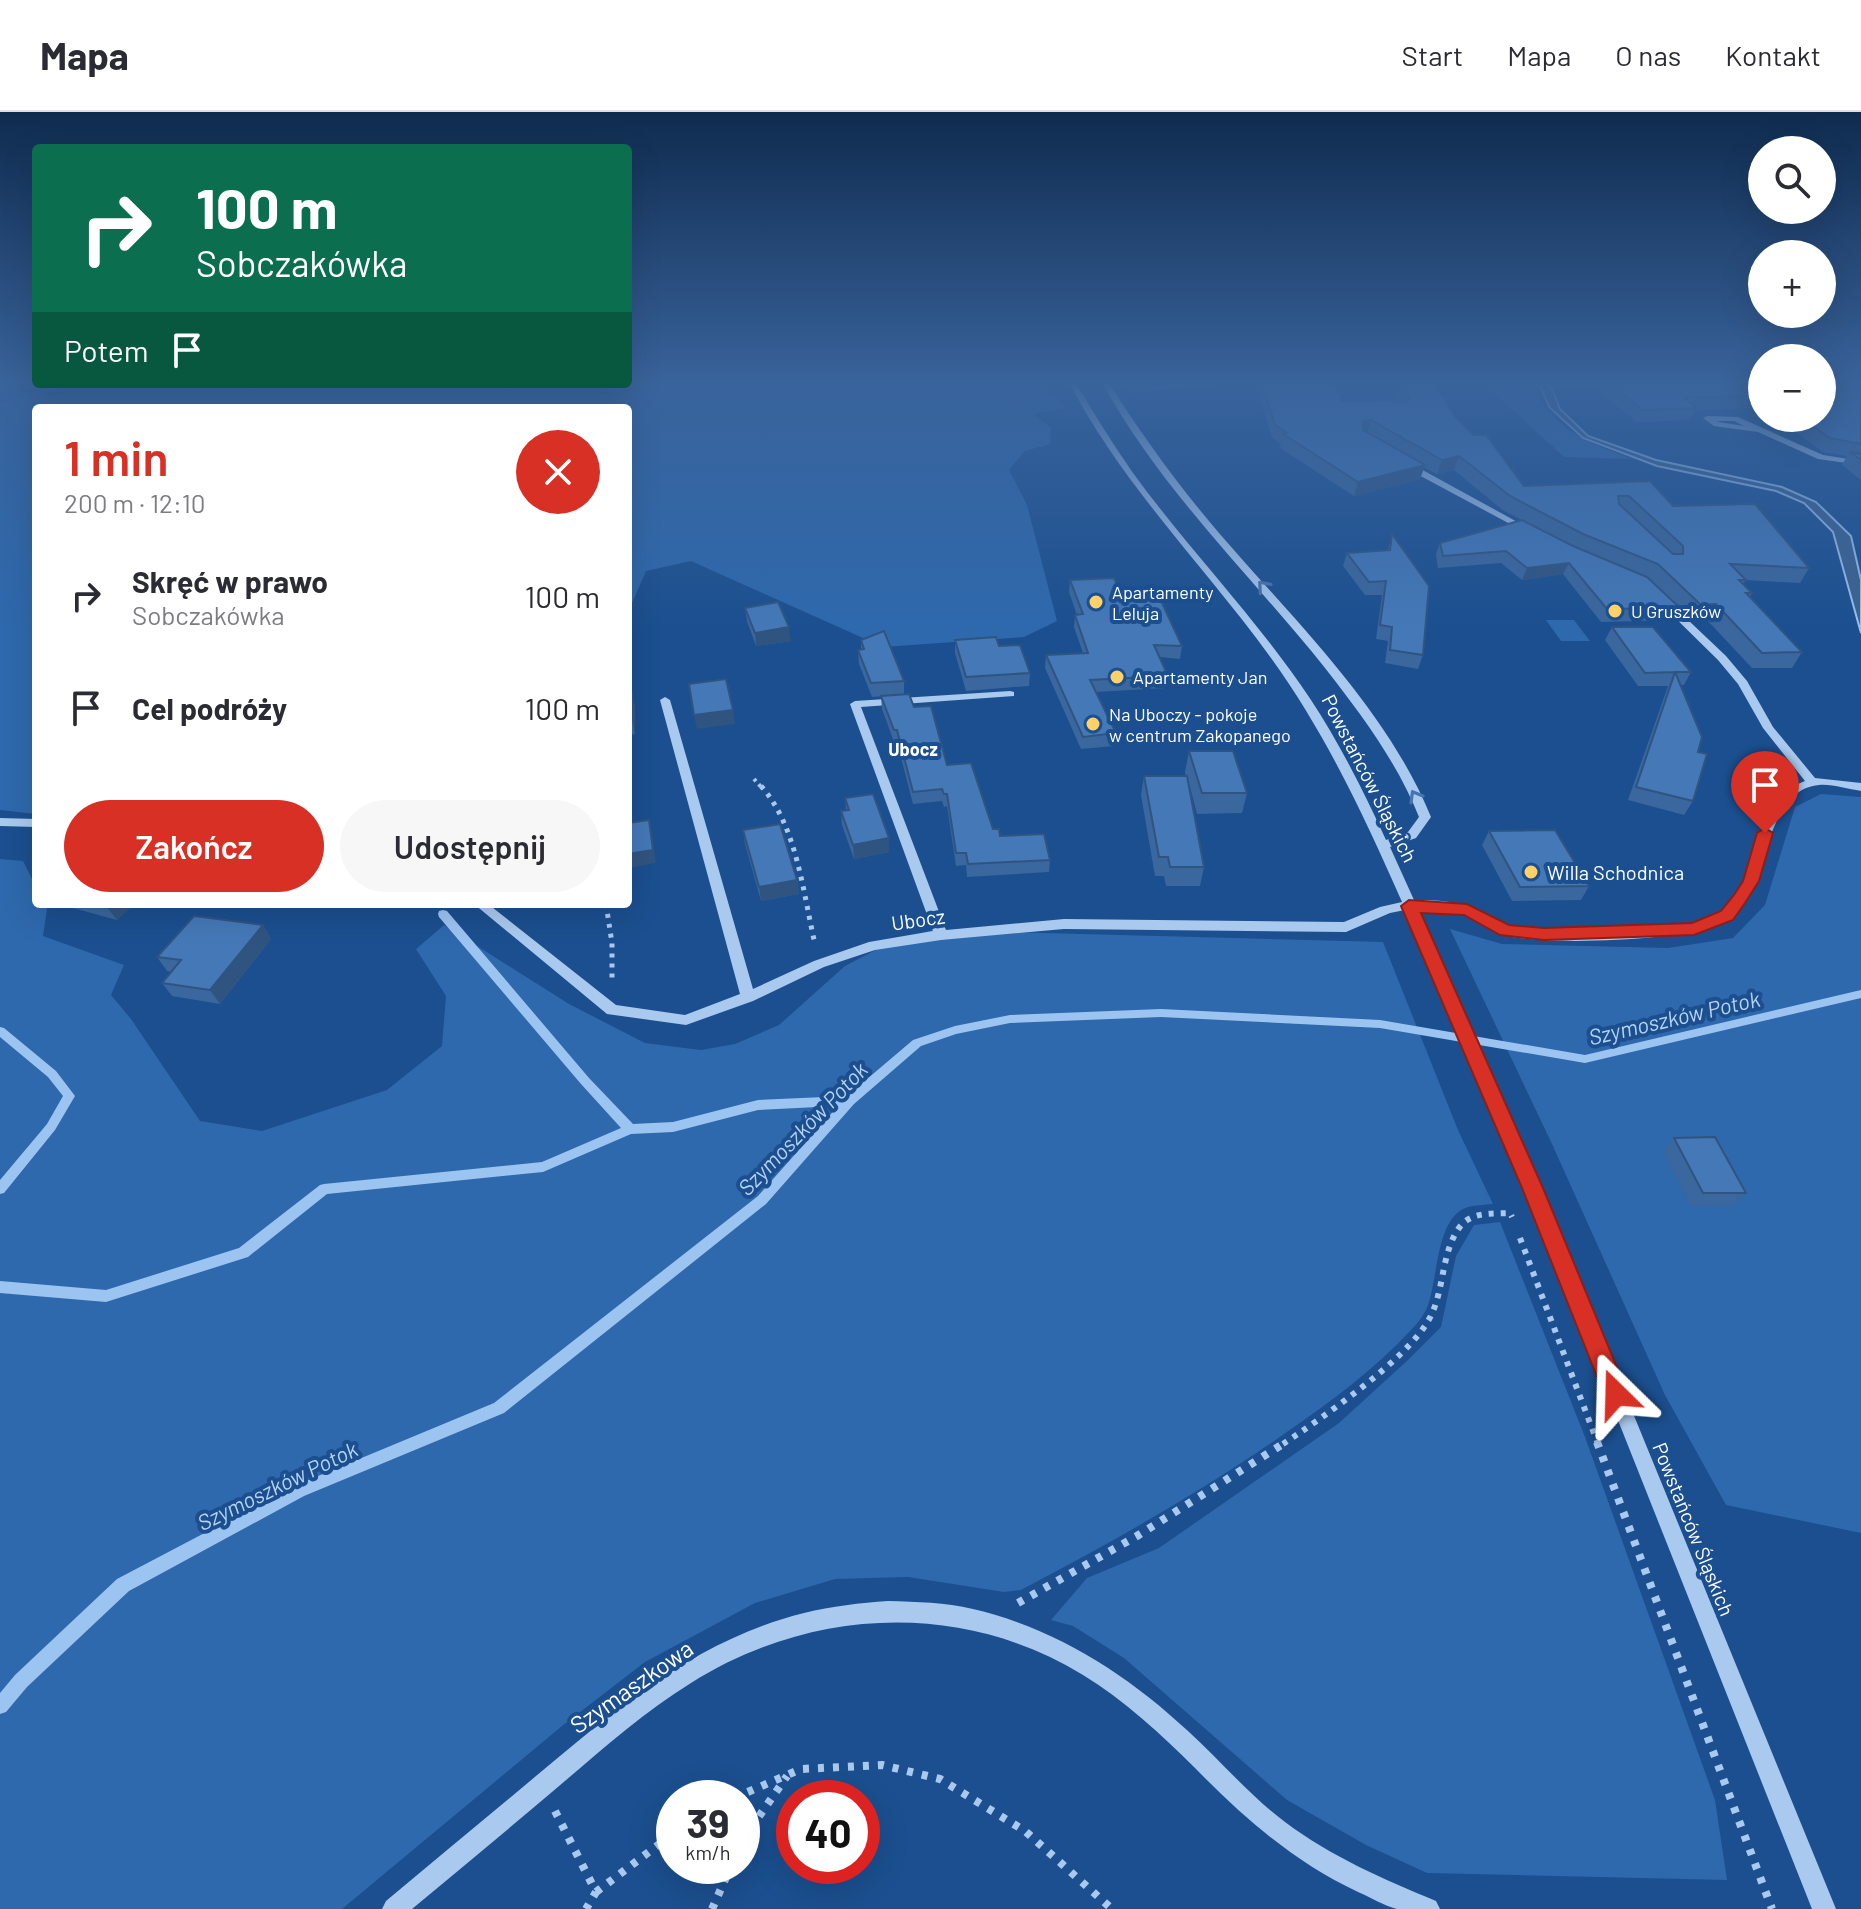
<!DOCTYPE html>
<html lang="pl">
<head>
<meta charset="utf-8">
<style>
  body { margin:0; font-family:Barlow,sans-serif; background:#f7f7f7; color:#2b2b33; height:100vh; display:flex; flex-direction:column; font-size:30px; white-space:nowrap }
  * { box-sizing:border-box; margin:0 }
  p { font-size:26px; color:#7c7c81 }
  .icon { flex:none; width:44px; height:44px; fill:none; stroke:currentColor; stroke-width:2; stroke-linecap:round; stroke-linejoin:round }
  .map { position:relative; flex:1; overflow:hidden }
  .drawer { position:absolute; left:32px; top:292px; width:600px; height:504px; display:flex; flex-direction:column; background:#fff; border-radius:8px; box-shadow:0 8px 32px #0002 }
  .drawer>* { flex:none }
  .banner { position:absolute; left:32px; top:32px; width:600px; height:244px; border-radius:8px; box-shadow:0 8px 32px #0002; background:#0b6e4f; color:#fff; overflow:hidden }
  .buttons { position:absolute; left:1748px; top:24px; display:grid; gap:16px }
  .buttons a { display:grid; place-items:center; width:88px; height:88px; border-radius:50%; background:#fff; box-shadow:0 8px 32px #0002; font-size:40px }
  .speed { position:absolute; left:656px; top:1668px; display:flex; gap:16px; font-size:40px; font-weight:700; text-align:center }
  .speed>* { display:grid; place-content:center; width:104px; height:104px; border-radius:50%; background:#fff; box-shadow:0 8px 32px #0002; line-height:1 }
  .speed small { font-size:20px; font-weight:400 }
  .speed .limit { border:12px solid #d22; background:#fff; color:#111 }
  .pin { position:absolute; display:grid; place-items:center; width:68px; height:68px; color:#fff; margin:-82px -34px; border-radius:50% 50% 50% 0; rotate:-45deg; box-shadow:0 0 8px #0007 }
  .pin .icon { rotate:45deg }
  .me { position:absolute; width:88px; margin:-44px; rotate:338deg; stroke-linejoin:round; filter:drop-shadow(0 0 6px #0008) }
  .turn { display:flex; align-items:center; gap:28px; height:168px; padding:0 32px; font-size:36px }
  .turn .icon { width:104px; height:104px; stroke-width:2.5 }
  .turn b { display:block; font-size:56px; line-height:68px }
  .then { display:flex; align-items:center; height:76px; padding:0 32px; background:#0003; gap:16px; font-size:30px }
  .round { display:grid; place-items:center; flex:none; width:84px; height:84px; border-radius:42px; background:#f7f7f7 }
  .summary { display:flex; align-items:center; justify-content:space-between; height:136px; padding:0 32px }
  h1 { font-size:48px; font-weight:600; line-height:60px; color:#d93025 }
  .action { display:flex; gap:16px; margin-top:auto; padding:16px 32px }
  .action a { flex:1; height:92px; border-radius:48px; background:#d93025; color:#fff; font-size:32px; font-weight:600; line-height:92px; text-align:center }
  .action a+a { background:#f7f7f7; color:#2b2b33 }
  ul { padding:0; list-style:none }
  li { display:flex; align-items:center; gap:24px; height:112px; padding:0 32px }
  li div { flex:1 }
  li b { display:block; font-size:30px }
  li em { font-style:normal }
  header { display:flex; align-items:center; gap:48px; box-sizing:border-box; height:112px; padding:0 40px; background:#fff; border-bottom:2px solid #e1e1e2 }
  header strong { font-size:38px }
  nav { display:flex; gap:44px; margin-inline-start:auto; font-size:28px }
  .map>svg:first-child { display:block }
  .green { fill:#2e69ad }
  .water { fill:#3c6290; stroke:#9cc4f0; stroke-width:2 }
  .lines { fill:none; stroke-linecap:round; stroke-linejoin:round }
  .stream { fill:#9cc4f0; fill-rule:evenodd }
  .path-far3 { stroke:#a9c9ee; stroke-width:4; stroke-dasharray:3 4; stroke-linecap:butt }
  .path-far2 { stroke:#a9c9ee; stroke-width:5; stroke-dasharray:4 6; stroke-linecap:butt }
  .path-far1 { stroke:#a9c9ee; stroke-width:6; stroke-dasharray:5 7; stroke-linecap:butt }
  .path { stroke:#a9c9ee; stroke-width:8; stroke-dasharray:6 9; stroke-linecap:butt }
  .minor { fill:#a9c9ee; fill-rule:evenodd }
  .wall { fill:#3a679d }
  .shaded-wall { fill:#305480 }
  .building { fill:#4478b7; stroke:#305480; stroke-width:2; fill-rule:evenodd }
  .oneway { stroke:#4674ac }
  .route { fill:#d93025; stroke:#8d1f18; stroke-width:2 }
  .poi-dot { fill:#ffd166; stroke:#1b4f8f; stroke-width:3 }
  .labels { text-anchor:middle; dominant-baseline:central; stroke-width:8; stroke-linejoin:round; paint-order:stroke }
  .far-poi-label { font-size:18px; fill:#fff; stroke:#1b4f8f; text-anchor:start }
  .far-neighbourhood-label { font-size:18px; font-weight:bold; fill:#fff; stroke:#1b4f8f }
  .street-label { font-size:20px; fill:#fff; stroke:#1b4f8f }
  .poi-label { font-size:20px; fill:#fff; stroke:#1b4f8f; text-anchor:start }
  .water-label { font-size:22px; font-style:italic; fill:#b5d3f5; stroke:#1b4f8f }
  .near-street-label { font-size:24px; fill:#fff; stroke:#1b4f8f }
</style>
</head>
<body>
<header>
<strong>Mapa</strong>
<nav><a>Start</a><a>Mapa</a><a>O nas</a><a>Kontakt</a></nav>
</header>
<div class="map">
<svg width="1861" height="1797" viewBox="0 0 1861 1797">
  <rect width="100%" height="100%" fill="#1b4f8f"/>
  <g class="green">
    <path d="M628 268H1051L1046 282 1056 285 1066 296 1033 302 1051 316 1050 332 1025 339 1009 358 1027 393 1057 509 1024 525 883 535 691 449 646 459 632 491H628V296H36V702L0 698V292L60 272H628Z"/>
    <path d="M1122 268H1228H1217L1216 273 1129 281Z"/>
    <path d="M1480 268H1598L1603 273 1530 275C1561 321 1582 328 1632 347L1564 345Z"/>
    <path d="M1546 508H1574L1590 529H1561Z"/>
    <path d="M1821 682 1861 685V1421L1726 1393 1665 1283 1552 1032 1450 817 1502 832 1668 836 1733 826 1765 793 1795 695Z"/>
    <path d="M0 747 23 749 36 775V792H45L47 797 43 824 124 853 111 883 131 907 200 1009 262 1019 387 978 442 934 446 884 416 837 444 813 569 892 645 931 701 938 735 932 779 913 845 854 893 829 933 818 1383 830 1458 1018 1493 1092C1485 1093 1476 1093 1468 1095 1436 1104 1438 1167 1428 1193 1425 1202 1418 1211 1411 1218 1374 1258 1329 1291 1284 1322 1200 1381 1112 1430 1021 1478L1004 1480 908 1465 835 1467 755 1491 645 1550 562 1614 342 1797H0Z"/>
    <path d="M1500 1110 1585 1325 1715 1688 1727 1768 1427 1761 1366 1733 1287 1688 1124 1546 1073 1514 1051 1508 1087 1466 1159 1436 1339 1311 1408 1248 1441 1215 1456 1144 1474 1113Z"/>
  </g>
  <path class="water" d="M1531 268H1542L1552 277 1560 297 1588 324 1656 348 1782 375 1816 390 1851 424 1861 468V521L1833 420 1804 391 1776 379 1657 354 1583 326 1549 295 1541 276Z"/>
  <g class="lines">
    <g class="stream">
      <path d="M443 798 447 799 589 966 633 1012 673 1010 758 988 847 984 913 928 955 914 1010 903 1161 897 1380 908 1585 943 1861 878V886L1585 951 1380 916 1161 905 1010 911 956 922 921 934 854 992 766 1092 504 1301 304 1384 129 1479 27 1575 6 1600 0 1602V1581L15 1563 117 1467 294 1374 494 1291 758 1084 838 994 758 998 673 1020 631 1022 543 1060 327 1082 248 1145 106 1190 0 1181V1169L106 1178 239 1136 320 1073 324 1072 542 1050 621 1016 581 972 439 805 438 802 439 799Z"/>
      <path d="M0 915 4 916 56 959 75 984 55 1018 4 1081 0 1082V1068L47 1012 63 984 48 965 0 925Z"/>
    </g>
    <path class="path-far3" d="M754 667 762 676"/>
    <g class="path-far2">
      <path d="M761 674C797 714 803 781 815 832"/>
      <path d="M606 792 612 831V867"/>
    </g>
    <g class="path-far1">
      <path d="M1520 1126 1598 1332"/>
      <path d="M1283 1332C1322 1306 1406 1248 1428 1209 1445 1181 1440 1143 1459 1116 1471 1099 1492 1102 1510 1101L1512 1105"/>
    </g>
    <g class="path">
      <path d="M1597 1330 1772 1797"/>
      <path d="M1018 1491 1137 1424 1286 1330"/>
      <path d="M734 1686 801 1657 882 1653 940 1667 1025 1719 1112 1797"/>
      <path d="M555 1699 596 1780 586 1797"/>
      <path d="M742 1729 787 1664"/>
      <path d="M596 1780 674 1721"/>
      <path d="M712 1797 731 1754"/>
    </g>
    <g class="minor">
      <path d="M1068 268H1074C1093 300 1112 331 1133 361 1190 439 1258 508 1311 588 1340 632 1364 680 1386 728L1408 720 1419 705C1397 650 1361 602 1325 556 1249 461 1158 375 1101 268H1107C1141 322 1178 373 1219 421 1294 508 1387 597 1431 705L1416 726 1390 735 1414 788C1436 788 1460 789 1480 798 1491 804 1500 813 1512 815 1548 823 1673 821 1706 807 1718 802 1727 794 1734 784 1762 745 1754 689 1805 669L1763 616 1738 572 1718 548 1662 493V489H1668L1726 544 1747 569 1773 615 1815 666 1861 671V679C1847 677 1833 672 1819 673 1759 678 1772 789 1716 813 1680 829 1542 834 1504 823 1492 819 1483 811 1472 805 1455 797 1436 797 1418 797L1576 1162 1836 1797H1812L1602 1268 1405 798 1390 801 1346 820 1064 817 941 828 875 838 824 855 753 889 686 913 607 902 474 792H488L616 893 685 903 740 882 660 588 665 585 670 588 753 877 814 849 869 830 933 819 850 592 855 589 1010 579 1014 580V584L861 595 946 818 1064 807 1344 810 1380 795 1402 790C1365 706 1326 622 1271 546 1204 453 1120 371 1068 268Z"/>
      <path d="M1707 304 1738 305 1823 343 1861 349V353L1818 347 1758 320 1714 314 1703 306ZM1717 309H1734L1744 314 1719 310Z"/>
      <path d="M1402 350H1408L1532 418 1525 420 1402 354Z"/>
      <path d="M0 706 36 707V715L0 714Z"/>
      <path d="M888 1489C917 1490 945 1490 973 1497 1055 1516 1127 1562 1188 1619 1221 1649 1250 1684 1285 1710 1332 1745 1383 1767 1436 1789L1440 1797C1427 1797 1410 1797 1397 1797 1384 1794 1370 1785 1358 1780 1294 1750 1244 1706 1195 1656 1161 1622 1124 1588 1083 1563 961 1488 810 1496 691 1571 641 1602 597 1642 552 1680 506 1719 459 1758 412 1797H382L386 1789C436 1747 486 1706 536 1664 617 1596 698 1527 804 1501 832 1494 860 1491 888 1489Z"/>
    </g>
  </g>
  <g class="wall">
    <path d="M1260 268H1329L1342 289 1399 288 1397 282 1400 269 1454 303 1524 374 1650 369 1673 394 1809 456 1800 471 1746 468 1743 472 1752 481 1750 485 1802 540 1792 556H1752L1707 508H1693L1651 468 1680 496 1673 508 1601 510 1563 462 1522 468 1501 451 1438 456 1436 442 1440 431 1522 408 1504 399 1454 358 1437 362 1424 355 1420 367 1354 384 1280 336 1281 332 1272 326 1258 279Z"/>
    <path d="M1600 268H1762V301L1755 296 1695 298 1690 308 1637 310 1599 279 1603 270Z"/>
    <path d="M1822 268H1861V368L1842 353 1847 344 1823 340 1777 306H1769H1822Z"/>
    <path d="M1392 422 1423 543 1418 557 1385 551 1388 529 1376 527 1382 483H1365L1343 454 1347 441 1388 438Z"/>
    <path d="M1070 468 1120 480 1182 534 1180 547 1160 545 1168 564 1166 576 1096 580 1116 621 1114 634 1081 637 1045 556 1046 543 1083 541 1074 515 1075 503H1077L1069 480Z"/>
    <path d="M745 496 791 529 756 534 747 509Z"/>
    <path d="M1612 515 1691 560 1684 573H1681L1698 640 1693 689 1684 703 1628 688 1668 574H1638L1605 528Z"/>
    <path d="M861 528 904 569V583L914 595 947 653 993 717 1000 724 1050 748 1049 760 967 765 966 753 956 754 947 694 944 695 942 689 913 692 897 630H894L882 597 881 584 898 583 872 585 859 552 858 538H861Z"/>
    <path d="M955 528 999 534 1030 561 1029 574 966 579 955 541Z"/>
    <path d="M628 582 635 595V622L628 623Z"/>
    <path d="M1189 639 1247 681 1242 701 1197 702 1190 675 1204 755 1200 774H1166L1164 764H1155L1141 683 1144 664H1186L1185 660Z"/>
    <path d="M845 686 889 726V740L854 747 842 713 841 699 846 698Z"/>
    <path d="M743 718 797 768 799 782 761 789 745 732Z"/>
    <path d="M1489 719 1589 774 1581 788 1512 789 1482 733Z"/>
    <path d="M58 792H134L117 808Z"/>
    <path d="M263 813 271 827 220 892 172 884 162 871 171 860 167 859 157 845Z"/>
    <path d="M1674 1026 1746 1081 1733 1094H1691L1663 1039Z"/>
  </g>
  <g class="shaded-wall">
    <path d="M1371 308 1367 322 1359 323 1363 309Z"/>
    <path d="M1459 344 1454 358 1437 362 1442 348Z"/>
    <path d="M1425 353 1420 367 1354 384 1358 370Z"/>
    <path d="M1569 451 1563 462 1522 468 1527 456Z"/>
    <path d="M789 515 791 529 756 534 755 521Z"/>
    <path d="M632 581 635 595V622L632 608Z"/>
    <path d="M733 598 735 612 697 617 694 603Z"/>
    <path d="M649 708 652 722 656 751 628 756V742Z"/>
    <path d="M889 726V740L854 747 853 733Z"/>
    <path d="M797 768 799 782 761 789 759 775Z"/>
    <path d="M108 792H134L117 808 106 794Z"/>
    <path d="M263 813 271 827 220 892 210 878Z"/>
  </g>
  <g class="building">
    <path d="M1261 268H1329L1330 270 1334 271 1342 289 1410 287 1400 269 1434 270 1454 303 1473 323H1486L1524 374 1650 369 1673 394 1755 392 1809 456 1730 452 1746 468H1739L1752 481H1746L1802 540 1762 541 1716 492 1701 493 1658 452 1583 422 1510 384 1459 344 1442 348 1371 308 1363 309V318L1425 353 1358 370 1283 322 1287 321 1275 313ZM1618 384H1629L1683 434V442H1673L1619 392Z"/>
    <path d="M1605 268H1762V283L1685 286 1697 296 1643 298Z"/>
    <path d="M1822 268H1854L1861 273V332L1830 326 1802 306H1822Z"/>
    <path d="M1850 340 1861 342V348Z"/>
    <path d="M1522 408 1573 434 1647 465 1680 496 1607 497 1569 451 1527 456 1506 439 1443 444 1440 431Z"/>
    <path d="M1392 422 1429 474 1423 543 1390 538 1392 515 1380 513 1386 469 1369 470 1347 441 1390 438Z"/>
    <path d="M1114 466 1120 480 1156 478 1182 534 1154 533 1168 564 1090 568 1116 621 1083 625 1046 543 1088 541 1075 503 1083 502 1070 468Z"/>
    <path d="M778 490 789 515 755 521 745 496Z"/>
    <path d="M1612 515H1653L1691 560H1675L1702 625 1698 640 1707 642 1693 689 1636 675 1675 560 1645 561Z"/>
    <path d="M884 519 904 569 871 571 858 538 864 537 861 528Z"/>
    <path d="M996 525 999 534 1020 533 1030 561 966 565 955 528Z"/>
    <path d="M726 567 733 598 694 603 689 572Z"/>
    <path d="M632 581V608L628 609V582Z"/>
    <path d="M909 582 914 595 931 594 947 653 971 651 993 717H999L1000 724 1044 722 1050 748 968 752 966 741H956L947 682H944L942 677 913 680 897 618H894L881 584Z"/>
    <path d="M1189 639H1233L1247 681H1202Z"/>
    <path d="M1144 664H1187L1204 755H1170L1168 745H1159Z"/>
    <path d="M873 682 889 726 853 733 841 699 849 698 845 686Z"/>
    <path d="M649 708 653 738 628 742V711Z"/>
    <path d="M780 712 797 768 759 775 743 718Z"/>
    <path d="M1555 718 1589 774 1520 775 1489 719Z"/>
    <path d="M194 804 263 813 210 878 162 871 181 848 157 845Z"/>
    <path d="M1715 1025 1746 1081H1703L1674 1026Z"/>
  </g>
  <defs><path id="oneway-chevron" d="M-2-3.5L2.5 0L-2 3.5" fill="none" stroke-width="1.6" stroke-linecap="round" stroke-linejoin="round" transform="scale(2)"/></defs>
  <g class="oneway">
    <use href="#oneway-chevron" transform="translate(1263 474) rotate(-131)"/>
    <use href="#oneway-chevron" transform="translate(1415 684) rotate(-120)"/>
  </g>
  <linearGradient id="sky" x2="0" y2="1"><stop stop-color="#0f2b4f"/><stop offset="0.52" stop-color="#39639b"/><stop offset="1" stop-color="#39639b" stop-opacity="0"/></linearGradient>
  <rect width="1861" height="519" fill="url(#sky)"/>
  <path class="route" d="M1765 716 1773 721 1759 769 1745 791 1733 808 1694 823 1544 828 1500 823 1464 803 1421 801 1543 1076 1628 1282 1624 1290 1616 1294 1607 1290 1522 1076 1401 794 1409 788 1467 792 1509 813 1544 816 1692 811 1721 799 1734 783 1743 769 1757 721Z"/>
  <g class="poi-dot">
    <circle cx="1096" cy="490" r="8"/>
    <circle cx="1615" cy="499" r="8"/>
    <circle cx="1117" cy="565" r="8"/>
    <circle cx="1093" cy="612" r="8"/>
    <circle cx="1531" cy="760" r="8"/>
  </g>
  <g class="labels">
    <g class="far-poi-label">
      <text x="1112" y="480">Apartamenty<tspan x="1112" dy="21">Leluja</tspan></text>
      <text x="1631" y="499">U Gruszków</text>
      <text x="1133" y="565">Apartamenty Jan</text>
      <text x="1109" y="602">Na Uboczy - pokoje<tspan x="1109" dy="21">w centrum Zakopanego</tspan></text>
    </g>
    <g class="far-neighbourhood-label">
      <text x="913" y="637">Ubocz</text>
    </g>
    <g class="street-label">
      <text transform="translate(1370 666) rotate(63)">Powstańców Śląskich</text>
      <text transform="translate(918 807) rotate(-8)">Ubocz</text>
      <text transform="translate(1694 1417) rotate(68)">Powstańców Śląskich</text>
    </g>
    <g class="poi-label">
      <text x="1547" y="760">Willa Schodnica</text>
    </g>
    <g class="water-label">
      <text transform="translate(1674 905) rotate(-13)">Szymoszków Potok</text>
      <text transform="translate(802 1016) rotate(-46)">Szymoszków Potok</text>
      <text transform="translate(277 1373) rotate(-26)">Szymoszków Potok</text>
    </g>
    <g class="near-street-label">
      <text transform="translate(631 1574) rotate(-35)">Szymaszkowa</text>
    </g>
  </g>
</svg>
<div class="buttons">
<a><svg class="icon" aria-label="search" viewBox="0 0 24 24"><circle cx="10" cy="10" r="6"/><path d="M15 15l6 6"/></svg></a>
<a>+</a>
<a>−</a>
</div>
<div class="speed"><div>39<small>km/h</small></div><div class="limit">40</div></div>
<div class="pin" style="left:1765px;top:721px;background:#d93025"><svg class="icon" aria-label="arrive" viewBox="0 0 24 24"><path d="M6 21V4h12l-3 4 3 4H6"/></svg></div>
<svg class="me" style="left:1616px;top:1282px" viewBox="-20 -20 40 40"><path d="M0-17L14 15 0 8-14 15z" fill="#d93025" stroke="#fff" stroke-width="4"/></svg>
<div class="banner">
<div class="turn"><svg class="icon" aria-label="right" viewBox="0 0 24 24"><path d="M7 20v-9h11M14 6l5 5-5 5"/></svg><div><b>100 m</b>Sobczakówka</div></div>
<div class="then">Potem<svg class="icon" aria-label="arrive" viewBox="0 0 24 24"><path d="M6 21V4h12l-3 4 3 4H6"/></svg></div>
</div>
<section class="drawer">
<div class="summary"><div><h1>1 min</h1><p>200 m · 12:10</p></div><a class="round" style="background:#d93025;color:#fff"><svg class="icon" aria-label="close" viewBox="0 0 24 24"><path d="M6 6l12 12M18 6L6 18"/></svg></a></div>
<ul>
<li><svg class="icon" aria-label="right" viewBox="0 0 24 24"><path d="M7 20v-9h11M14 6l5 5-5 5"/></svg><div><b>Skręć w prawo</b><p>Sobczakówka</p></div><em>100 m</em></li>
<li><svg class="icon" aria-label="arrive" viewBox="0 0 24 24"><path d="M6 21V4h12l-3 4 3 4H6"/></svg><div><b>Cel podróży</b></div><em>100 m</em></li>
</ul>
<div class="action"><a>Zakończ</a><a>Udostępnij</a></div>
</section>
</div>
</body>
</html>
